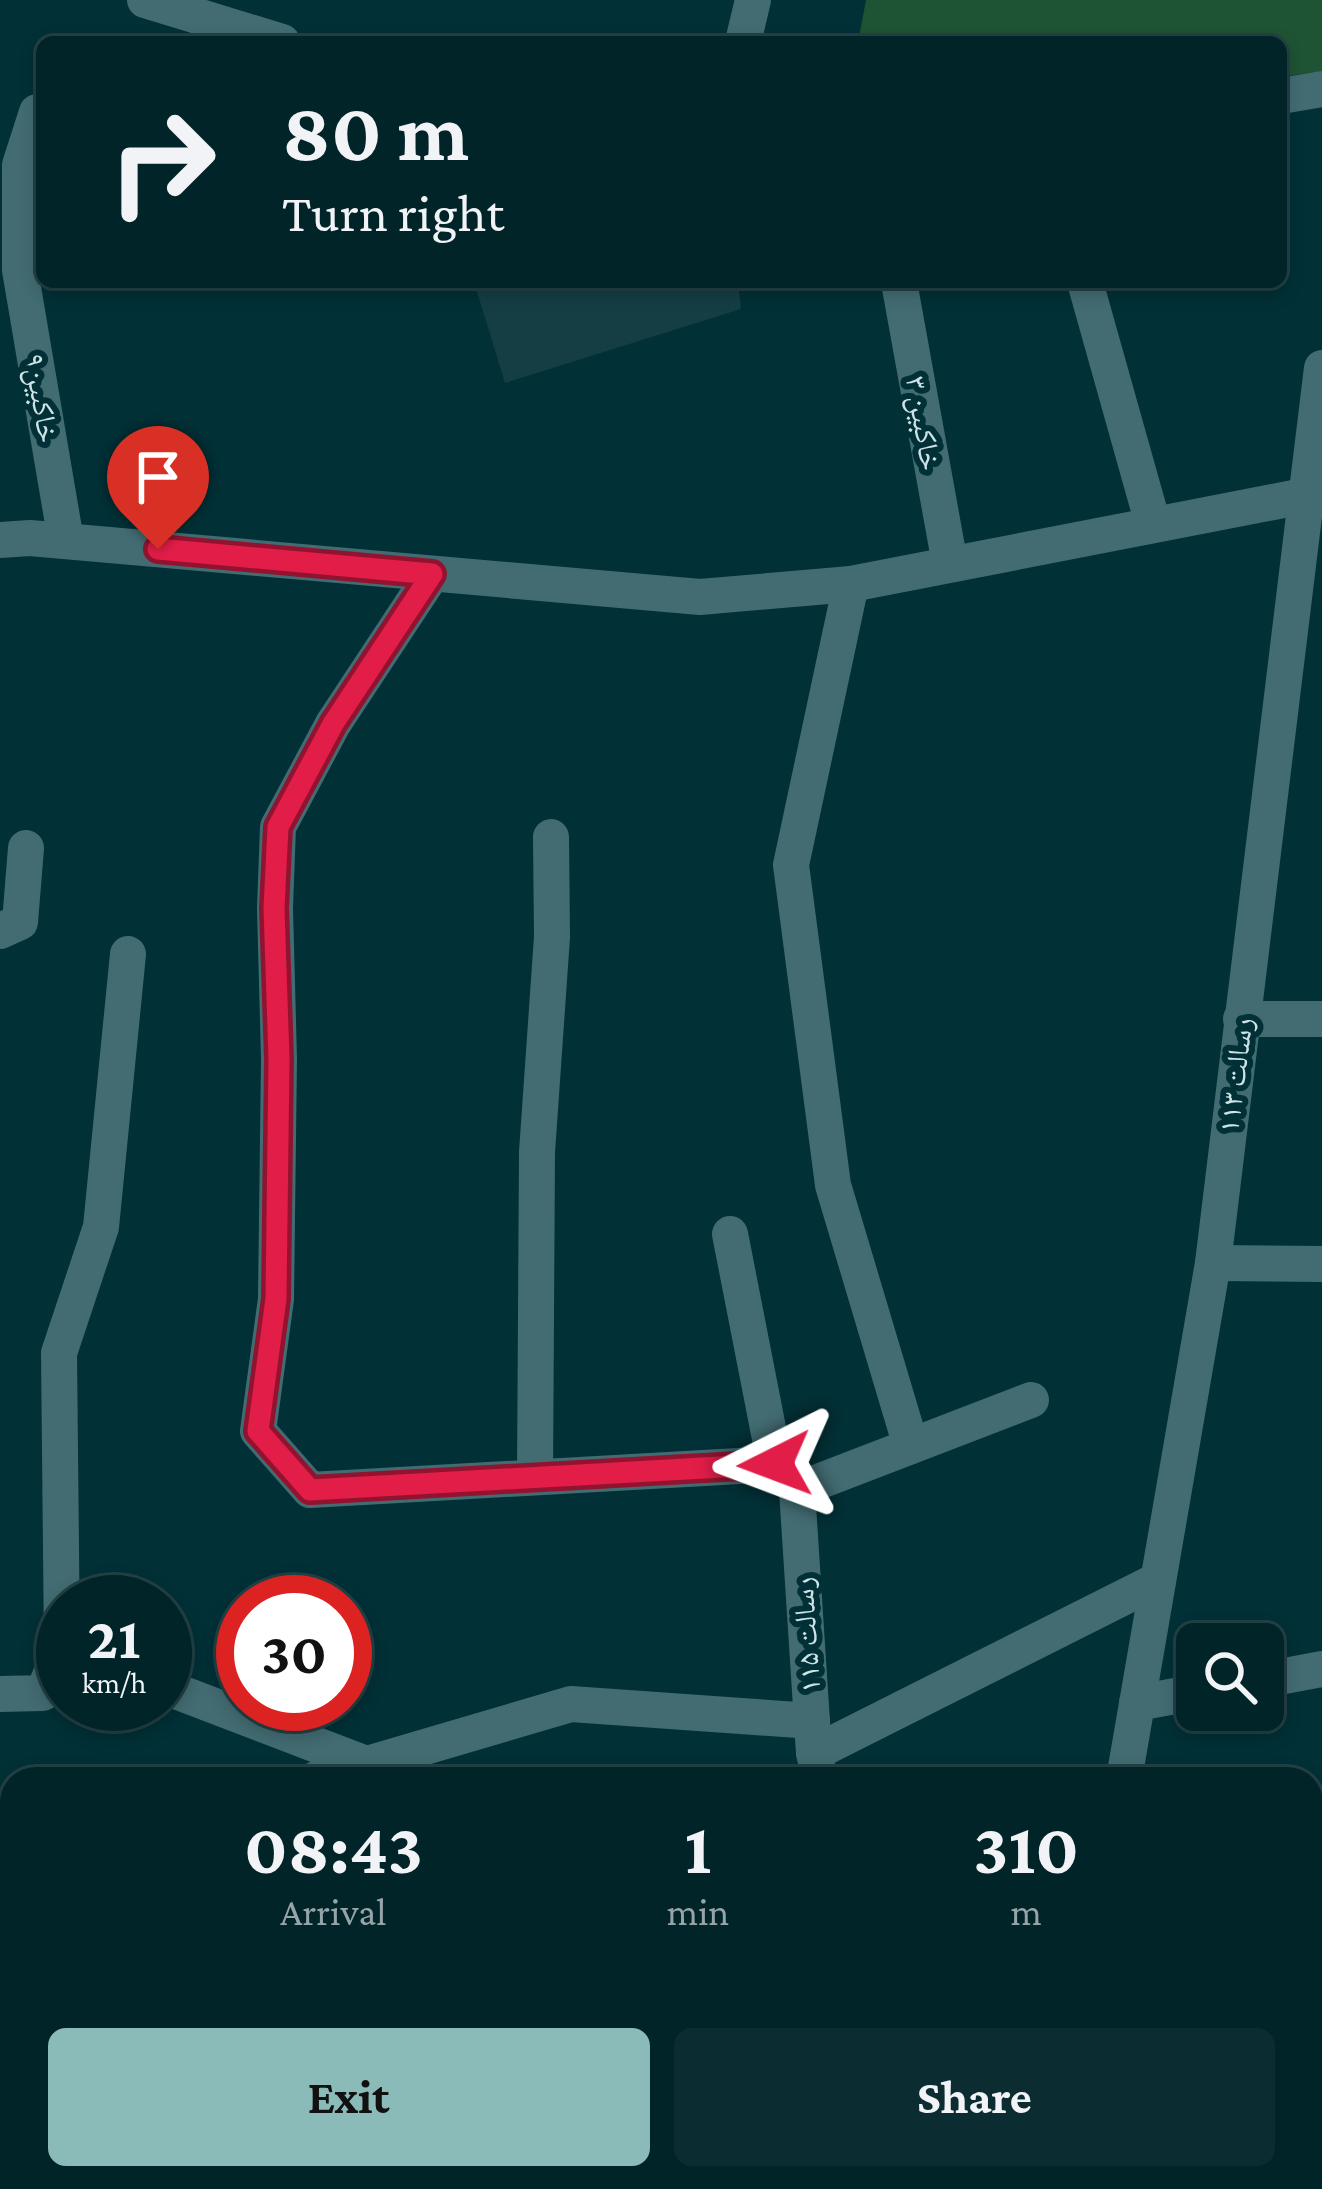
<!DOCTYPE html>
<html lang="en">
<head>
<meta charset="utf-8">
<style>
  body { margin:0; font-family:"Crimson Pro","Noto Naskh Arabic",serif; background:#0b2c30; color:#f1f3f6; height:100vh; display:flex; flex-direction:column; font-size:45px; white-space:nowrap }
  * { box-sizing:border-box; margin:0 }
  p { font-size:39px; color:#96a4a8 }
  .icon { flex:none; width:66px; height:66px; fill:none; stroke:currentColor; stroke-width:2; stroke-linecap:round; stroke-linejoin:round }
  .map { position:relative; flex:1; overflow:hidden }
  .sheet { position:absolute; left:0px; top:1767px; width:1323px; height:423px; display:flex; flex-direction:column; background:#012428; border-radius:36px 36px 0 0; box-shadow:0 6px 18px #0003,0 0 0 3px #234145 }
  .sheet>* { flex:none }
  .banner { position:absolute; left:36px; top:36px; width:1251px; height:252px; border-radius:18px; box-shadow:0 6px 18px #0003,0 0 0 3px #234145; background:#012428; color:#f1f3f6; overflow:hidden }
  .tools { position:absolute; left:1176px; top:1623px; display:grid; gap:24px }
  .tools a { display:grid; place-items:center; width:108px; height:108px; border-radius:18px; background:#012428; box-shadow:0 6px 18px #0003,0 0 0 3px #234145; font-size:60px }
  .speed { position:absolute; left:36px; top:1575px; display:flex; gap:24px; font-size:60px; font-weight:700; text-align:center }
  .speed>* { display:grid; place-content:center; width:156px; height:156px; border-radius:50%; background:#012428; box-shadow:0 6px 18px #0003,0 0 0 3px #234145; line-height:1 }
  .speed small { font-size:30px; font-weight:400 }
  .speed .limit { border:18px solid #d22; background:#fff; color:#111 }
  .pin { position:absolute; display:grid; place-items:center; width:102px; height:102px; color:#fff; margin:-123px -51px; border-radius:50% 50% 50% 0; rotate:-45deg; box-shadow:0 0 12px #0007 }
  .pin .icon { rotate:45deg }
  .me { position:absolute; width:132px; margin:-66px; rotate:267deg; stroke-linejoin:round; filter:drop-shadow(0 0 9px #0008) }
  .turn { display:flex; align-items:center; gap:42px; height:252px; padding:0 48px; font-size:54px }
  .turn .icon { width:156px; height:156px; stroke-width:2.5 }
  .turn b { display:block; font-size:84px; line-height:102px }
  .eta { display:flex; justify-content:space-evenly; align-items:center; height:204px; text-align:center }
  .eta b { font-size:72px; font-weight:700; line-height:84px }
  .button { display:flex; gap:24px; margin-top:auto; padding:24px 48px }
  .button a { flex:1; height:138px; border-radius:18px; background:#8bbbb9; color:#111; font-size:48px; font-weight:700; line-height:138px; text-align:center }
  .button a+a { background:#0b2c30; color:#f1f3f6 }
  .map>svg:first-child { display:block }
  .built { fill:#153e44 }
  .green { fill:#1e5334 }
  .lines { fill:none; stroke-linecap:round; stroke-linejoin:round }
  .minor { stroke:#426c72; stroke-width:36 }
  .route-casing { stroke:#92132f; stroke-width:30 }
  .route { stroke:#e11d48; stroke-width:21 }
  .labels { text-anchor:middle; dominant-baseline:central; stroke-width:12; stroke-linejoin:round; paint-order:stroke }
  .street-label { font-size:30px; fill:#cde3e6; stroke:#013036 }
</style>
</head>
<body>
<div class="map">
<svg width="1322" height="2189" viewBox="0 0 1322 2189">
  <rect width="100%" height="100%" fill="#013036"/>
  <path class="built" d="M474 282H738L741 309 505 383Z"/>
  <path class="green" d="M866 0H1322V71L1281 77V42H858Z"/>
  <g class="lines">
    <g class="minor">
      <path d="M145 0 282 42"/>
      <path d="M743 42 753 0"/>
      <path d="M1281 96 1322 89"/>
      <path d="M37 112 20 165V270L66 541"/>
      <path d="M899 282 950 564"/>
      <path d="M1085 282 1153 524"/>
      <path d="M0 540 30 538 700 597 851 584 1309 495"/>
      <path d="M432 574 333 724 278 827 275 908 279 1059 276 1299 258 1431 310 1490 775 1464 797 1490"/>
      <path d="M851 584 791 865 833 1185 911 1446"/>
      <path d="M0 931 20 922 26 848"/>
      <path d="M1241 1019H1322"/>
      <path d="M730 1234 775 1464"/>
      <path d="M1213 1263 1322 1264"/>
      <path d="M535 1477 537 1152 552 937 551 837"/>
      <path d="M797 1490 814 1753 820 1779"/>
      <path d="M797 1490 1031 1400"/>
      <path d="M1263 1680 1322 1669"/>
      <path d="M165 1687 369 1765"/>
      <path d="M0 1694 43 1693 62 1647 59 1353 101 1227 128 954"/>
      <path d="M1137 1703 1197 1692"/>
      <path d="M814 1753 1158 1580"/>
      <path d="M316 1779 571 1704 812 1721"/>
      <path d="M1124 1779 1213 1263 1322 368"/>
      <path d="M541 2178 545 2189"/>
      <path d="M920 2178 923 2189"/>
      <path d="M1194 2178 1199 2189"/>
    </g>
  </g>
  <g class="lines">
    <defs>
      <path id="route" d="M158 549 432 574 333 724 278 827 274 908 279 1059 276 1299 258 1431 310 1490 775 1464"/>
    </defs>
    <use href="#route" class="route-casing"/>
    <use href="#route" class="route"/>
  </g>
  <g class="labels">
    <g class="street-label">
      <text transform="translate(42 398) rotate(80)">خاکبین۹</text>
      <text transform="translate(924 423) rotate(80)">خاکبین ۳</text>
      <text transform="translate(1235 1075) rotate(-83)">رسالت ۱۱۳</text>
      <text transform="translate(806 1635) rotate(-94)">رسالت ۱۱۵</text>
    </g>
  </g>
</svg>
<div class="tools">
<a><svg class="icon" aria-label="search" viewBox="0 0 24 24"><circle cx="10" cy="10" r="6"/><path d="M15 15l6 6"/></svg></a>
</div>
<div class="speed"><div>21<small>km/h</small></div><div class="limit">30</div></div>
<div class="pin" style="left:158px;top:549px;background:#d93025"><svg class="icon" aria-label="arrive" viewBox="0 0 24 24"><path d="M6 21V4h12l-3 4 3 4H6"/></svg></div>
<svg class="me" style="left:775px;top:1464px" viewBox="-20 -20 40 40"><path d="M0-17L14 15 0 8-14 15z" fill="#e11d48" stroke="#fff" stroke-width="4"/></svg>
<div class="banner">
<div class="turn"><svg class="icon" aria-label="right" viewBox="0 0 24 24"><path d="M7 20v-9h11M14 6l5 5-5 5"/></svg><div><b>80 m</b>Turn right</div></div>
</div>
<section class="sheet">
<div class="eta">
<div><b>08:43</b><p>Arrival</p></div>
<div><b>1</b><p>min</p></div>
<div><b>310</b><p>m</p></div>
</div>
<div class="button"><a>Exit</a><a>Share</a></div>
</section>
</div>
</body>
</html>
